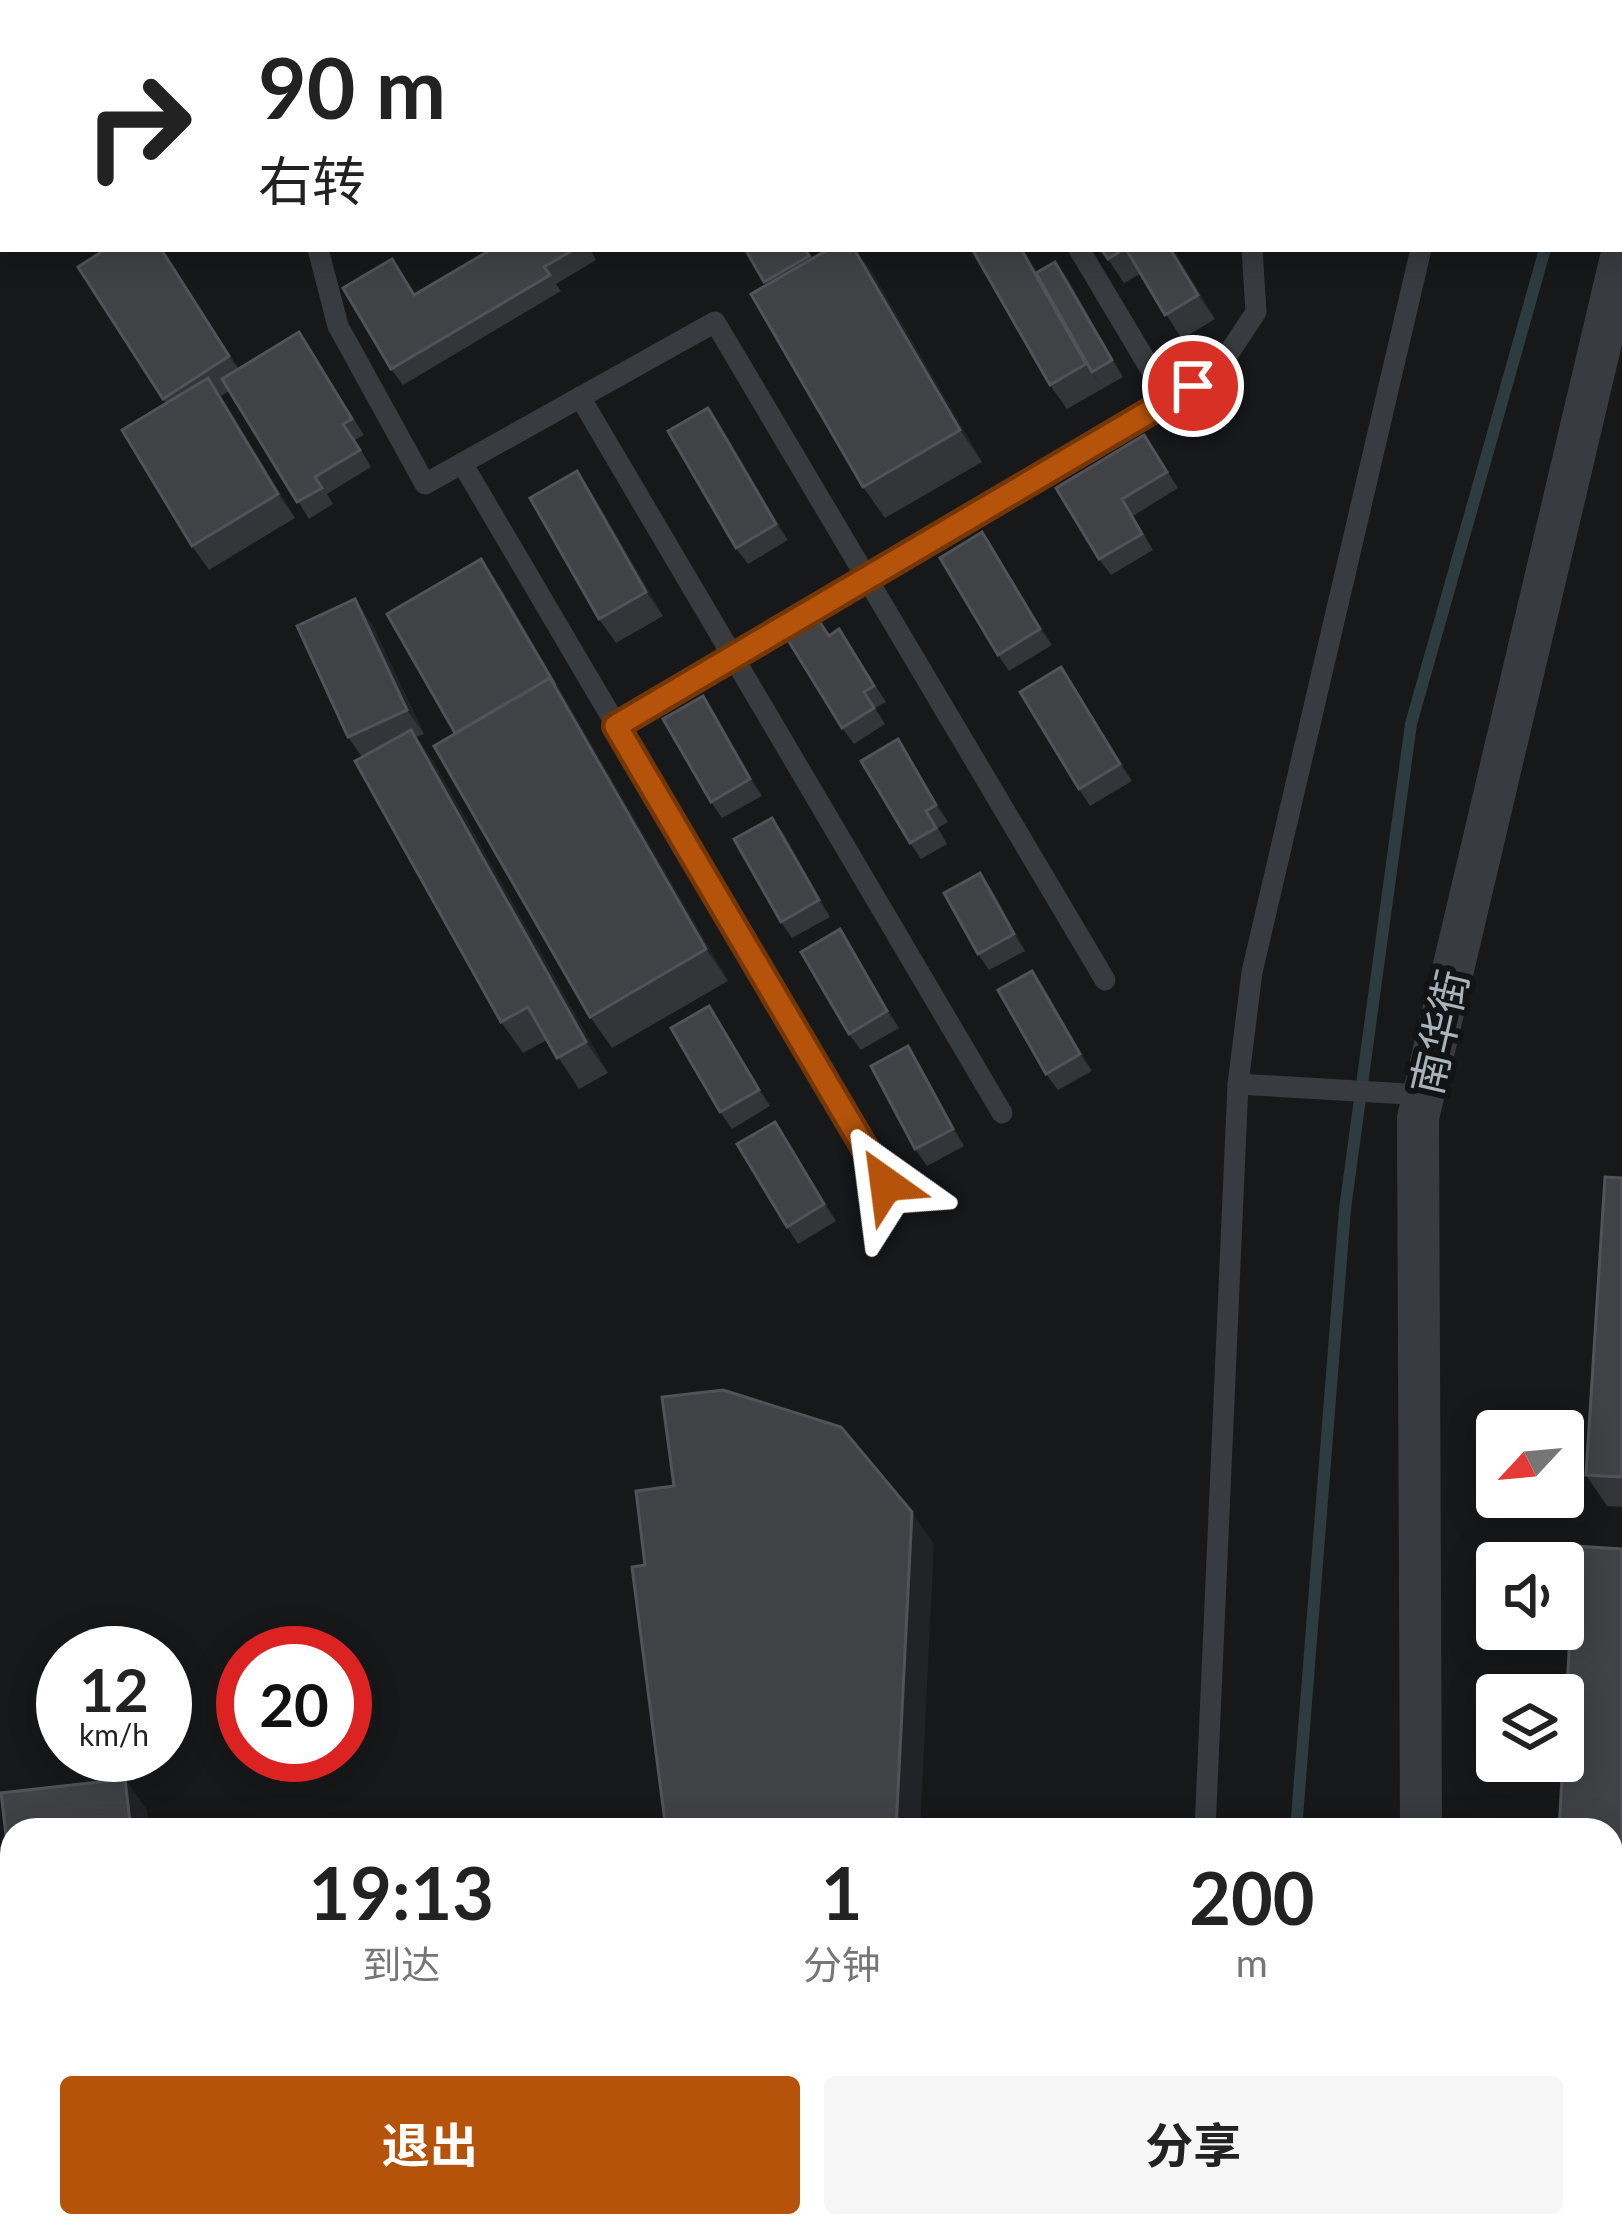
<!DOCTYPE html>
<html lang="zh">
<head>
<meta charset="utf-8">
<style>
  body { margin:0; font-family:Lato,"Noto Sans SC",sans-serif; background:#f6f6f6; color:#222; height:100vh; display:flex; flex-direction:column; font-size:45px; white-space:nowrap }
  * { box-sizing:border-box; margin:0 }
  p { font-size:39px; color:#767676 }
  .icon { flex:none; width:66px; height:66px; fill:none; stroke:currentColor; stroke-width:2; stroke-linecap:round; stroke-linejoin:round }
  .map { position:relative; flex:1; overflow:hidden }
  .drawer { position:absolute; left:0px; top:1818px; width:1623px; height:420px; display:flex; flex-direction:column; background:#fff; border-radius:36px 36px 0 0; box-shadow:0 6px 30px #0003 }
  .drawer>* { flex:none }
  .top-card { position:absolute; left:0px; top:0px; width:1623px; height:252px; box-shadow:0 6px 30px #0003; background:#fff; color:#222; overflow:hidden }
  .needle { width:78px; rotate:244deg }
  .tools { position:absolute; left:1476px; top:1410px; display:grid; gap:24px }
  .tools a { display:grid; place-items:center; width:108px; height:108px; border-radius:12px; background:#fff; box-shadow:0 6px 30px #0003; font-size:60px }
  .speed { position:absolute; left:36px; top:1626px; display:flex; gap:24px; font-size:60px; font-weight:700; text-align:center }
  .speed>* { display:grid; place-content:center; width:156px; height:156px; border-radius:50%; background:#fff; box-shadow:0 6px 30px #0003; line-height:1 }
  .speed small { font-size:30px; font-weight:400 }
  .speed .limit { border:18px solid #d22; background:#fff; color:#111 }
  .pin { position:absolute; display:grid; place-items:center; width:102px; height:102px; color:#fff; margin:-51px; border:6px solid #fff; border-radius:50%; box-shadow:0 3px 12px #0007 }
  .me { position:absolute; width:132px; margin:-66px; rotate:329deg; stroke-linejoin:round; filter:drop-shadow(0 0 9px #0008) }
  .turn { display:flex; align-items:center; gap:42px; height:252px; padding:0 60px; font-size:54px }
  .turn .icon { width:156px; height:156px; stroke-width:2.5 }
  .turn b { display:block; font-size:84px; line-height:102px }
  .eta { display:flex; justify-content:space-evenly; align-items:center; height:204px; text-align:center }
  .eta b { font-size:72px; font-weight:700; line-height:84px }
  .primary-button { display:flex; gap:24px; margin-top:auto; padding:24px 60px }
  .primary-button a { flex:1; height:138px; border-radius:12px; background:#b45309; color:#fff; font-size:48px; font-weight:700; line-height:138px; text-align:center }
  .primary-button a+a { background:#f6f6f6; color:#222 }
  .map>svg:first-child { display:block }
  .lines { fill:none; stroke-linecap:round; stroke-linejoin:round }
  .stream { stroke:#2c3c3f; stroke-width:12 }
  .service { stroke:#383b3f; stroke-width:21 }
  .minor { stroke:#383b3f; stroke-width:42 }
  .primary { stroke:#54595e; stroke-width:66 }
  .wall { fill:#333538 }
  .shaded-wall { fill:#222326 }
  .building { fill:#404246; stroke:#505458; stroke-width:3 }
  .route-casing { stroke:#753606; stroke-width:30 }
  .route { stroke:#b45309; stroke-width:21 }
  .labels { text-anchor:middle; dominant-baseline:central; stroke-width:12; stroke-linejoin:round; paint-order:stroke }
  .street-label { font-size:42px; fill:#a9b3bb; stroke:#121315 }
</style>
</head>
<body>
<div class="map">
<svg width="1622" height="2238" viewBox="0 0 1622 2238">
  <rect width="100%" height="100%" fill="#17181a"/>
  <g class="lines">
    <g class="stream">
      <path d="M1607 3 1608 0"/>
      <path d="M1296 1830 1345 1209 1411 724 1545 249"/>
      <path d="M1264 2238 1265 2226"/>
    </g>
    <g class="service">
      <path d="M1474 3 1475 0"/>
      <path d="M318 249 338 326 425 484 715 322 1105 980"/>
      <path d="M1079 249 1169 400"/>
      <path d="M580 397 1002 1113"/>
      <path d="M462 463 886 1184"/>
      <path d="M616 726 1217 371 1256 312 1252 249"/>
      <path d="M1238 1084 1424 1095"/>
      <path d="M1205 1830 1238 1084 1252 972 1421 249"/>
      <path d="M1165 2226V2238"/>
    </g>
    <g class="minor">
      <path d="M1421 1830 1418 1118 1622 253"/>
      <path d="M1611 2185 1622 2183"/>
      <path d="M861 2238 960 2226"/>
      <path d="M1420 2238 1421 2226"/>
    </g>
    <g class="primary">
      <path d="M627 3 652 0"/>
      <path d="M1408 3 1431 0"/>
      <path d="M0 80H3"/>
      <path d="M0 179 3 178"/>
    </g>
  </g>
  <g class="wall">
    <path d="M106 249H162L239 369 299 332 364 435 355 440 371 467 327 494 333 504 309 519 229 391 221 396 295 518 209 570 192 546 166 404 78 267Z"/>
    <path d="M492 249H590L596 260 556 284 561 291 403 385 391 369 392 259 415 294Z"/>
    <path d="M745 249H807L813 258 870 269 982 462 885 518 863 487 766 285Z"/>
    <path d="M1101 249H1173L1215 319 1182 339 1140 274 1124 283Z"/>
    <path d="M1037 272 1067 278 1123 377 1067 409 1050 385Z"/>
    <path d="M708 408 788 540 748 564 736 548Z"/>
    <path d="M1144 435 1178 488 1133 516 1153 550 1111 575 1099 559Z"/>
    <path d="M577 471 593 495 663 616 616 643 599 619Z"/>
    <path d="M982 532 1052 645 1009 671 998 655Z"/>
    <path d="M498 583 728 981 612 1048 590 1017Z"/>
    <path d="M372 624 424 734 416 737 433 761 608 1073 579 1089 547 1040 523 1053 501 1022 362 757 348 737Z"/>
    <path d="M829 636 850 646 886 702 875 708 885 724 854 744 842 728Z"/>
    <path d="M1072 683 1132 781 1090 806 1079 789Z"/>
    <path d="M714 712 762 796 722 818 711 802Z"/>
    <path d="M898 739 948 822 938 828 947 844 921 859 910 843Z"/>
    <path d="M784 834 830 917 792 938 781 922Z"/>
    <path d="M980 873 992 890 1025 951 989 970 978 954Z"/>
    <path d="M840 929 899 1028 861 1050 849 1034Z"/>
    <path d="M1032 971 1092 1071 1058 1090 1046 1074Z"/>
    <path d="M720 1022 770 1106 732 1129 720 1112Z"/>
    <path d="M919 1063 964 1146 927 1166 915 1149Z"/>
    <path d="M786 1138 836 1221 798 1244 787 1227Z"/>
    <path d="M1622 1178V1507L1607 1506 1586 1475Z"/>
    <path d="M1622 1549V2084H1611V1830Z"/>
  </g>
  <g class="shaded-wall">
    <path d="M161 249H162L246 380 229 356Z"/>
    <path d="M854 249 870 269 982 462 960 430Z"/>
    <path d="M1021 249H1024L1093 371 1092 372 1103 388 1086 364Z"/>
    <path d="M1170 249H1173L1215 319 1198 295Z"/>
    <path d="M1055 262 1067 278 1123 377 1112 360Z"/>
    <path d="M208 378 225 402 295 518 278 494Z"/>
    <path d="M708 408 720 424 788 540 776 524Z"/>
    <path d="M577 471 593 495 663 616 646 592Z"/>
    <path d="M982 532 993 548 1052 645 1040 629Z"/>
    <path d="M481 559 498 583 728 981 706 949Z"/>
    <path d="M355 599 372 624 424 734 407 710Z"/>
    <path d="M1061 667 1072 683 1132 781 1120 764Z"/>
    <path d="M703 696 714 712 762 796 750 779Z"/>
    <path d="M411 730 433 761 608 1073 586 1042Z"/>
    <path d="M898 739 909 756 948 822 936 805Z"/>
    <path d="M772 818 784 834 830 917 819 900Z"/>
    <path d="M980 873 992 890 1025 951 1014 934Z"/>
    <path d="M840 929 851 946 899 1028 887 1011Z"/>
    <path d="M1032 971 1044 987 1092 1071 1080 1054Z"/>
    <path d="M709 1006 720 1022 770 1106 759 1090Z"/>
    <path d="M908 1046 919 1063 964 1146 953 1129Z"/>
    <path d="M775 1122 786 1138 836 1221 824 1204Z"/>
    <path d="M912 1512 934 1544 920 1830H896Z"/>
    <path d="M125 1779 147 1810 149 1830H131Z"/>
  </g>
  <g class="building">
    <path d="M106 249H161L229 356 163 399 78 267Z"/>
    <path d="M492 249H575L544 267 550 275 391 369 343 288 392 259 414 295Z"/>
    <path d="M745 249H805L809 256 764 282Z"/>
    <path d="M829 249H854L960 430 863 487 751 294Z"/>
    <path d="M972 249H1021L1086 364 1050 385Z"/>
    <path d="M1101 249H1124L1108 259Z"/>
    <path d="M1126 249H1170L1198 295 1165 315Z"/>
    <path d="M1055 262 1112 360 1092 372 1036 273Z"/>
    <path d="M299 332 352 419 343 424 360 450 315 477 322 488 297 502 222 379Z"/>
    <path d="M208 378 278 494 192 546 122 430Z"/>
    <path d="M708 408 776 524 736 548 668 431Z"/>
    <path d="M1144 435 1167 472 1122 499 1142 534 1099 559 1056 488Z"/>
    <path d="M577 471 646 592 599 619 530 498Z"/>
    <path d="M982 532 1040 629 998 655 940 558Z"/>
    <path d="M481 559 555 685 550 678 455 733 387 614Z"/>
    <path d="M355 599 407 710 348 737 297 626Z"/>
    <path d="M819 621 829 636 839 629 874 686 864 692 874 708 842 728 788 640Z"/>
    <path d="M1061 667 1120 764 1079 789 1020 692Z"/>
    <path d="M550 678 706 949 590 1017 434 746Z"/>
    <path d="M703 696 750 779 711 802 663 719Z"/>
    <path d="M411 730 586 1042 557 1058 528 1007 501 1022 355 761Z"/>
    <path d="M898 739 936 805 926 811 936 828 910 843 861 761Z"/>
    <path d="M772 818 819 900 781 922 734 839Z"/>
    <path d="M980 873 1014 934 978 954 944 893Z"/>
    <path d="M840 929 887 1011 849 1034 801 952Z"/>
    <path d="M1032 971 1080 1054 1046 1074 998 990Z"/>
    <path d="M709 1006 759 1090 720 1112 671 1028Z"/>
    <path d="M908 1046 953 1129 915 1149 871 1066Z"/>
    <path d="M775 1122 824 1204 787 1227 737 1144Z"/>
    <path d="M1605 1177 1622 1178V1477L1586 1475Z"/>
    <path d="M723 1390 841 1427 912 1512 896 1830H666L632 1567 645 1565 636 1491 674 1486 662 1397Z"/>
    <path d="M1575 1546 1622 1549V2055L1611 2054V1830H1559Z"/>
    <path d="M125 1779 131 1830H12V1886L1 1793Z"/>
  </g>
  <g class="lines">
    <defs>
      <path id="route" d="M886 1184 616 726 1193 386"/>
    </defs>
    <use href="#route" class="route-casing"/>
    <use href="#route" class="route"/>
  </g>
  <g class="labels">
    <g class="street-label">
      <text transform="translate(1439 1032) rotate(-77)">南华街</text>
    </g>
  </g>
</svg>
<div class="tools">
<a><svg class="needle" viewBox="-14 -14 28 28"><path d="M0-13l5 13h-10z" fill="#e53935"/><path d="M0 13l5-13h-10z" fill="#767676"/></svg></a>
<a><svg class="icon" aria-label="sound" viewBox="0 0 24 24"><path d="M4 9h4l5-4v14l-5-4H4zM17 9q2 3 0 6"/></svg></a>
<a><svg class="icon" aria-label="layers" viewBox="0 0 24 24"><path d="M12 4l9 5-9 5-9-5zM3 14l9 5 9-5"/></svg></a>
</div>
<div class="speed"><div>12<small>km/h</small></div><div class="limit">20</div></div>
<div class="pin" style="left:1193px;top:386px;background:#d93025"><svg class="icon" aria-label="arrive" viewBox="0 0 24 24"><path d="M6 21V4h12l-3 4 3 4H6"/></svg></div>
<svg class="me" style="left:886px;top:1184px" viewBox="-20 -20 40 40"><path d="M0-17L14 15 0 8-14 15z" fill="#b45309" stroke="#fff" stroke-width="4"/></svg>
<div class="top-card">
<div class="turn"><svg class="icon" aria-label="right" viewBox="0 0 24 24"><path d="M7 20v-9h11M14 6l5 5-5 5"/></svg><div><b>90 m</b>右转</div></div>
</div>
<section class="drawer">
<div class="eta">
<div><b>19:13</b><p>到达</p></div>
<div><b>1</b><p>分钟</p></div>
<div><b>200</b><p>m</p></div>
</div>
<div class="primary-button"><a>退出</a><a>分享</a></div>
</section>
</div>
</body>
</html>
